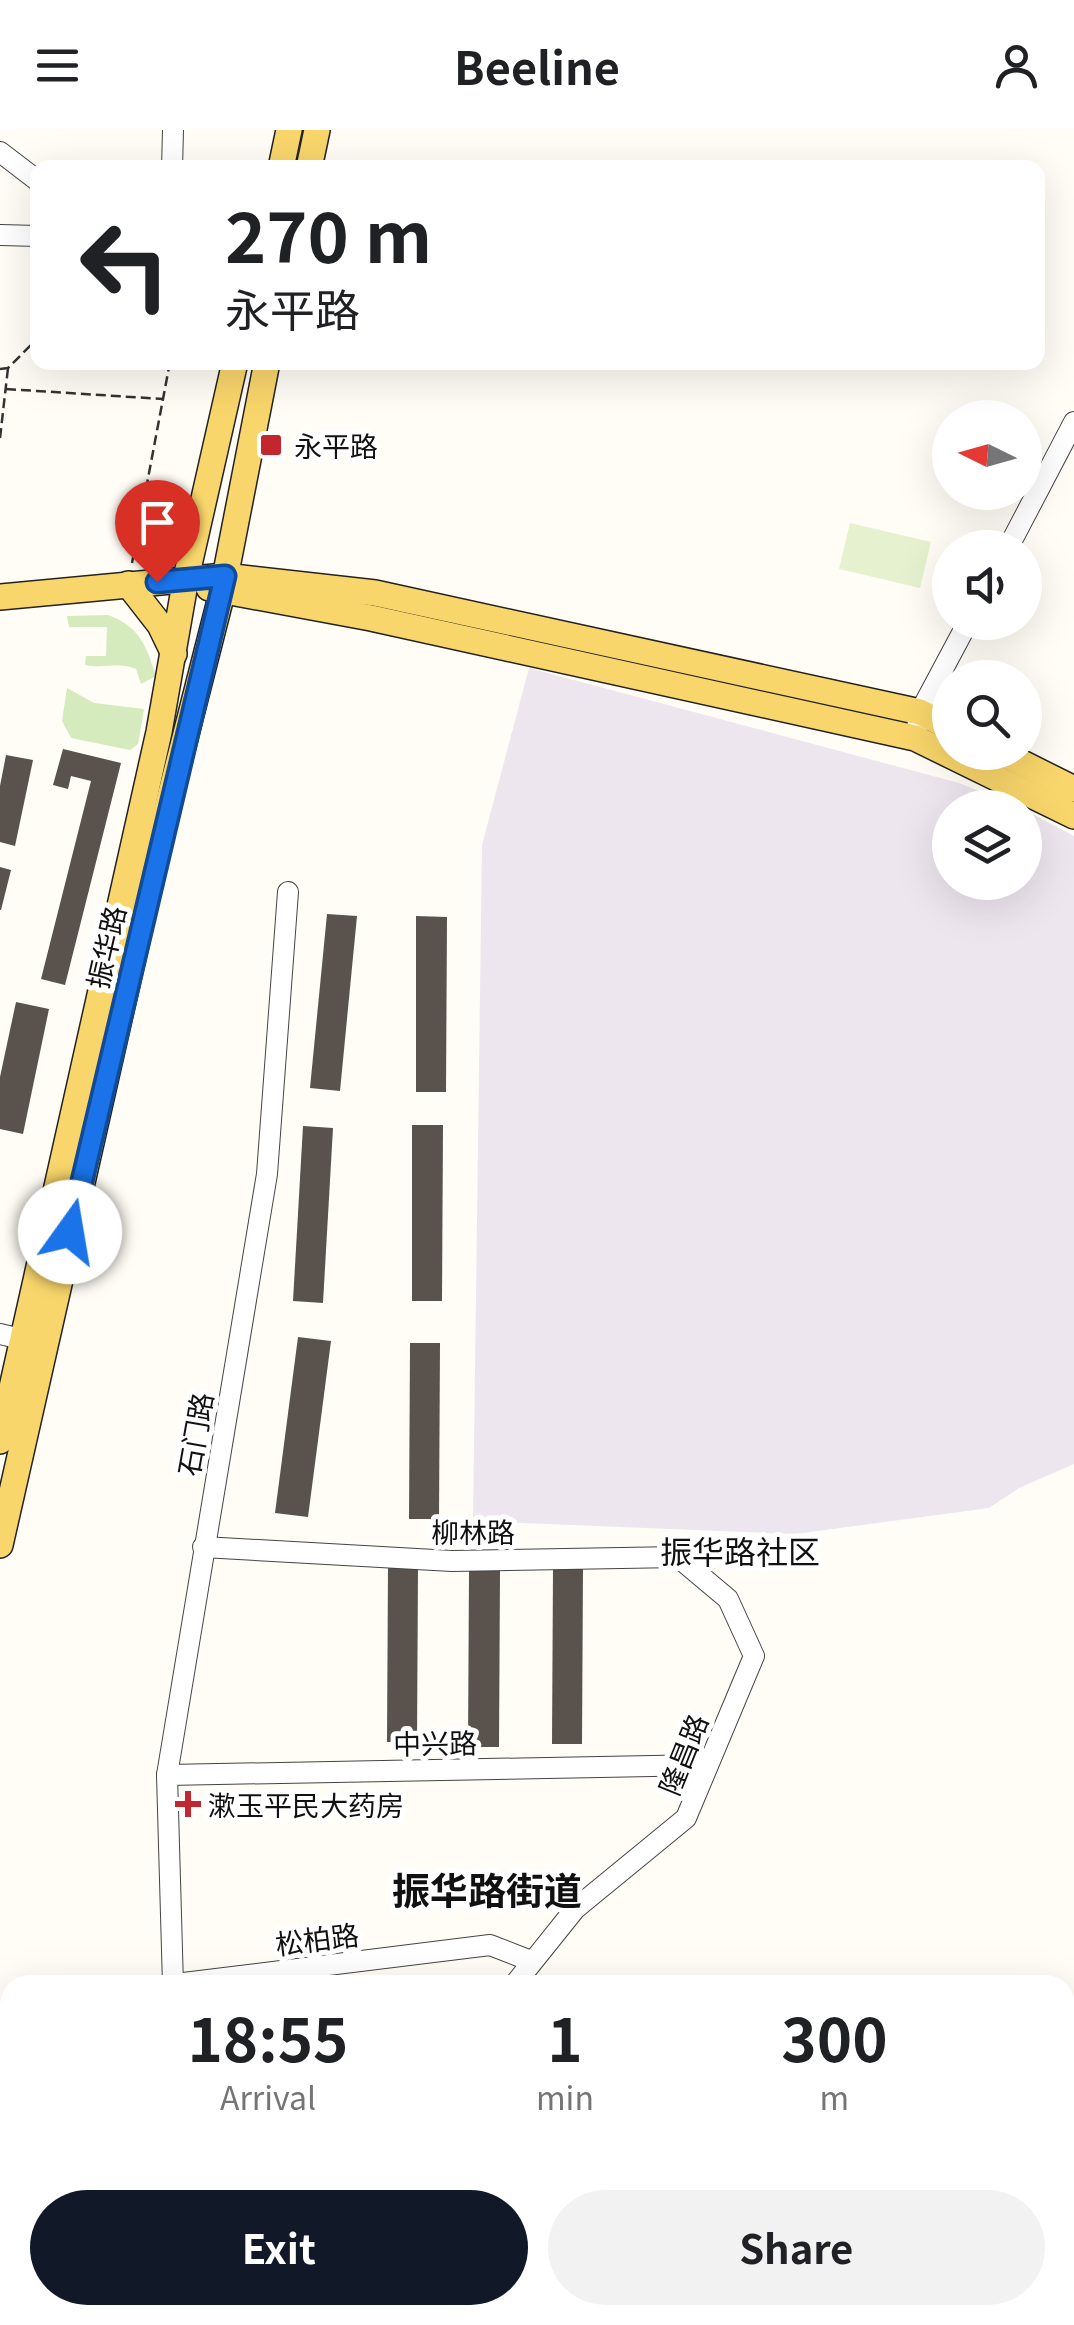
<!DOCTYPE html>
<html lang="en">
<head>
<meta charset="utf-8">
<style>
  body { margin:0; font-family:Georgia,"Noto Sans SC",serif; background:#f2f2f2; color:#202124; height:100vh; display:flex; flex-direction:column; font-size:38px; white-space:nowrap }
  * { box-sizing:border-box; margin:0 }
  p { font-size:32px; color:#757577 }
  .icon { flex:none; width:55px; height:55px; fill:none; stroke:currentColor; stroke-width:2; stroke-linecap:round; stroke-linejoin:round }
  .map { position:relative; flex:1; overflow:hidden }
  .sheet { position:absolute; left:0px; top:1845px; width:1075px; height:350px; display:flex; flex-direction:column; background:#fff; border-radius:30px 30px 0 0; box-shadow:0 10px 40px #0002 }
  .sheet>* { flex:none }
  .hud { position:absolute; left:30px; top:30px; width:1015px; height:210px; border-radius:20px; box-shadow:0 10px 40px #0002; background:#fff; color:#202124; overflow:hidden }
  .needle { width:65px; rotate:275deg }
  .fabs { position:absolute; left:932px; top:270px; display:grid; gap:20px }
  .fabs a { display:grid; place-items:center; width:110px; height:110px; border-radius:50%; background:#fff; box-shadow:0 10px 40px #0002; font-size:50px }
  .pin { position:absolute; display:grid; place-items:center; width:85px; height:85px; color:#fff; margin:-102px -42px; border-radius:50% 50% 50% 0; rotate:-45deg; box-shadow:0 0 10px #0007 }
  .pin .icon { rotate:45deg }
  .me { position:absolute; width:110px; margin:-55px; rotate:13deg; stroke-linejoin:round; filter:drop-shadow(0 0 8px #0008) }
  .turn { display:flex; align-items:center; gap:35px; height:210px; padding:0 30px; font-size:45px }
  .turn .icon { width:130px; height:130px; stroke-width:2.5 }
  .turn b { display:block; font-size:70px; line-height:85px }
  .eta { display:flex; justify-content:space-evenly; align-items:center; height:170px; text-align:center }
  .eta b { font-size:60px; font-weight:700; line-height:70px }
  .button { display:flex; gap:20px; margin-top:auto; padding:20px 30px }
  .button a { flex:1; height:115px; border-radius:60px; background:#111827; color:#fff; font-size:40px; font-weight:700; line-height:115px; text-align:center }
  .button a+a { background:#f2f2f2; color:#202124 }
  header { display:flex; justify-content:space-between; align-items:center; height:130px; padding:0 30px; background:#fff; font-size:45px; font-weight:700 }
  .map>svg:first-child { display:block }
  .industrial { fill:#eee6ef }
  .green { fill:#d5ebbd }
  .pitch { fill:#e6f2cf }
  .building { fill:#5a524d }
  .lines { fill:none; stroke-linecap:round; stroke-linejoin:round }
  .minor-casing { stroke:#444; stroke-width:22 }
  .major-casing { stroke:#222; stroke-width:28 }
  .path { stroke:#333; stroke-width:2.5; stroke-dasharray:10 5; stroke-linecap:butt }
  .minor { stroke:#fff; stroke-width:20 }
  .major { stroke:#f9d66b; stroke-width:25 }
  .route-casing { stroke:#114b97; stroke-width:25 }
  .route { stroke:#1a73e8; stroke-width:18 }
  .poi-dot { fill:#c4262e; stroke:#fff; stroke-width:4 }
  .labels { text-anchor:middle; dominant-baseline:central; stroke-width:10; stroke-linejoin:round; paint-order:stroke }
  .poi-label { font-size:28px; fill:#111; stroke:#fff; text-anchor:start }
  .street-label { font-size:28px; fill:#111; stroke:#fff }
  .quarter-label { font-size:32px; fill:#111; stroke:#fff }
  .district-label { font-size:38px; font-weight:bold; fill:#111; stroke:#fff }
</style>
</head>
<body>
<header><svg class="icon" aria-label="menu" viewBox="0 0 24 24"><path d="M4 6h16M4 12h16M4 18h16"/></svg>Beeline<svg class="icon" aria-label="person" viewBox="0 0 24 24"><circle cx="12" cy="8" r="4"/><path d="M4 21q1-7 8-7t8 7"/></svg></header>
<div class="map">
<svg width="1074" height="2195" viewBox="0 0 1074 2195">
  <rect width="100%" height="100%" fill="#fffdf5"/>
  <g class="industrial">
    <path d="M529 538 959 653 1018 677 950 678V752H1025V680L1074 706V1334L1019 1358 989 1378 795 1404 473 1391 482 715Z"/>
    <path d="M1065 1989H1074V2195H929L927 2185H1065Z"/>
  </g>
  <g class="green">
    <path d="M108 485C140 497 146 515 156 546L141 554 136 539C116 531 105 539 85 535L86 526H106L107 497H69L67 486Z"/>
    <path d="M67 558 94 573 144 579 138 614 130 620 71 608 62 591Z"/>
  </g>
  <path class="pitch" d="M850 393 931 412 920 458 839 439Z"/>
  <g class="building">
    <path d="M63 619 121 633 65 855 41 849 91 651 71 646 68 659 53 655Z"/>
    <path d="M6 625 33 630 15 716 0 712V656Z"/>
    <path d="M0 737 11 740 1 780H0Z"/>
    <path d="M327 784 357 786 340 961 310 958Z"/>
    <path d="M416 786 447 787 446 962H416Z"/>
    <path d="M16 872 49 879 23 1004 0 999V947Z"/>
    <path d="M412 995H443L442 1171H412Z"/>
    <path d="M303 996 333 998 323 1173 293 1171Z"/>
    <path d="M298 1207 331 1211 308 1387 275 1383Z"/>
    <path d="M410 1213H440L439 1389H409Z"/>
    <path d="M388 1437H418L417 1612H387Z"/>
    <path d="M553 1438H583L582 1614H552Z"/>
    <path d="M469 1441H500L499 1617H468Z"/>
  </g>
  <g class="lines">
    <defs>
      <g id="minor">
        <path d="M0 22 38 51"/>
        <path d="M172 38 173 0"/>
        <path d="M0 105 38 106"/>
        <path d="M1008 418 1074 292"/>
        <path d="M915 608 920 582 968 492"/>
        <path d="M0 1204 37 1213"/>
        <path d="M203 1417 452 1431 678 1427 728 1469 754 1526 686 1688 575 1779 514 1855"/>
        <path d="M167 1645 705 1635"/>
        <path d="M167 1855 490 1815 531 1831"/>
        <path d="M173 1855 167 1645 267 1044 288 762"/>
        <path d="M0 1908 10 1905"/>
        <path d="M1065 2053H1074"/>
        <path d="M253 2195 363 2185"/>
        <path d="M628 2195 629 2185"/>
      </g>
      <g id="major">
        <path d="M281 38 289 0"/>
        <path d="M309 38 317 0"/>
        <path d="M128 454 160 495 174 524"/>
        <path d="M209 458 371 488 915 608 1074 686"/>
        <path d="M0 467 225 446 375 463 920 582 950 598"/>
        <path d="M1000 622 1074 659"/>
        <path d="M0 1311 159 602 186 448 235 232"/>
        <path d="M0 1415 164 690 222 463 267 232"/>
        <path d="M1065 1942 1074 1941"/>
        <path d="M1065 1971H1074"/>
        <path d="M0 2067 10 2064"/>
        <path d="M0 2095 10 2092"/>
      </g>
    </defs>
    <use href="#minor" class="minor-casing"/>
    <use href="#major" class="major-casing"/>
    <g class="path">
      <path d="M0 239 8 238 38 208"/>
      <path d="M6 259 163 269"/>
      <path d="M0 308 8 238"/>
      <path d="M132 433 170 232"/>
    </g>
    <use href="#minor" class="minor"/>
    <use href="#major" class="major"/>
  </g>
  <g class="lines">
    <defs>
      <path id="route" d="M70 1102 225 446 157 452"/>
    </defs>
    <use href="#route" class="route-casing"/>
    <use href="#route" class="route"/>
  </g>
  <g class="poi-dot">
    <rect x="259" y="303" width="24" height="24" rx="5"/>
    <path d="M183 1659h10v10h10v10h-10v10h-10v-10h-10v-10h10z"/>
  </g>
  <g class="labels">
    <g class="poi-label">
      <text x="294" y="315">永平路</text>
      <text x="208" y="1674">漱玉平民大药房</text>
    </g>
    <g class="street-label">
      <text transform="translate(105 817) rotate(-77)">振华路</text>
      <text transform="translate(194 1304) rotate(-80)">石门路</text>
      <text x="473" y="1401">柳林路</text>
      <text transform="translate(435 1612) rotate(-1)">中兴路</text>
      <text transform="translate(682 1624) rotate(-68)">隆昌路</text>
      <text transform="translate(317 1808) rotate(-7)">松柏路</text>
    </g>
    <g class="quarter-label">
      <text x="740" y="1420">振华路社区</text>
    </g>
    <g class="district-label">
      <text x="487" y="1758">振华路街道</text>
    </g>
  </g>
</svg>
<div class="fabs">
<a><svg class="needle" viewBox="-14 -14 28 28"><path d="M0-13l5 13h-10z" fill="#e53935"/><path d="M0 13l5-13h-10z" fill="#757577"/></svg></a>
<a><svg class="icon" aria-label="sound" viewBox="0 0 24 24"><path d="M4 9h4l5-4v14l-5-4H4zM17 9q2 3 0 6"/></svg></a>
<a><svg class="icon" aria-label="search" viewBox="0 0 24 24"><circle cx="10" cy="10" r="6"/><path d="M15 15l6 6"/></svg></a>
<a><svg class="icon" aria-label="layers" viewBox="0 0 24 24"><path d="M12 4l9 5-9 5-9-5zM3 14l9 5 9-5"/></svg></a>
</div>
<div class="pin" style="left:157px;top:452px;background:#d93025"><svg class="icon" aria-label="arrive" viewBox="0 0 24 24"><path d="M6 21V4h12l-3 4 3 4H6"/></svg></div>
<svg class="me" style="left:70px;top:1102px" viewBox="-20 -20 40 40"><circle r="19" fill="#fff"/><path d="M0-13L10 11 0 6-10 11z" fill="#1a73e8"/></svg>
<div class="hud">
<div class="turn"><svg class="icon" aria-label="left" viewBox="0 0 24 24"><path d="M17 20v-9H6M10 6l-5 5 5 5"/></svg><div><b>270 m</b>永平路</div></div>
</div>
<section class="sheet">
<div class="eta">
<div><b>18:55</b><p>Arrival</p></div>
<div><b>1</b><p>min</p></div>
<div><b>300</b><p>m</p></div>
</div>
<div class="button"><a>Exit</a><a>Share</a></div>
</section>
</div>
</body>
</html>
